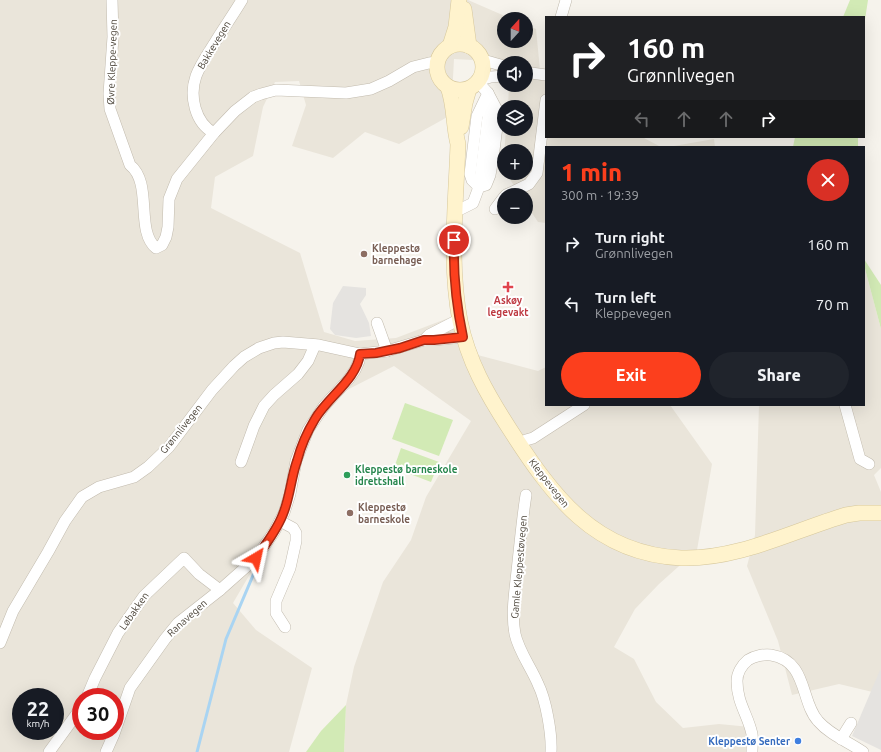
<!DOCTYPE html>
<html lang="en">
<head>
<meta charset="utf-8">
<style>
  body { margin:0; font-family:Ubuntu,sans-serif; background:#20242c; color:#f1f3f6; height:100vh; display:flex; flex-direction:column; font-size:15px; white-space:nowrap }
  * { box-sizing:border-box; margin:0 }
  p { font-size:13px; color:#9ea1a6 }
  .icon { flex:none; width:22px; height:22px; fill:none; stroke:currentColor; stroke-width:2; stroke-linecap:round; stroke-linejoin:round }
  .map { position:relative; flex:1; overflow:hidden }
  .side { position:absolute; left:545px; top:146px; width:320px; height:260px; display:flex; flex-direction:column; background:#171b24; border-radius:0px; box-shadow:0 4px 16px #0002 }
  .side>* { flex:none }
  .top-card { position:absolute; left:545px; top:16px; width:320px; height:122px; border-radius:0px; box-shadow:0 4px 16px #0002; background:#202124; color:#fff; overflow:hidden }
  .needle { width:26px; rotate:21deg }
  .controls { position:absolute; left:497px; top:12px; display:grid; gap:8px }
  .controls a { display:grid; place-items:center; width:36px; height:36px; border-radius:50%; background:#171b24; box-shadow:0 4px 16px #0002; font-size:20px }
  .speed { position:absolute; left:12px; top:688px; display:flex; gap:8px; font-size:20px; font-weight:700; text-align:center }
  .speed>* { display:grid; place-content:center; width:52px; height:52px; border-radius:50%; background:#171b24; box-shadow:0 4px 16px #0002; line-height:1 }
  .speed small { font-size:10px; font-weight:400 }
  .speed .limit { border:6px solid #d22; background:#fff; color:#111 }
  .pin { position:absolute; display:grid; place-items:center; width:34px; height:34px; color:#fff; margin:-17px; border:2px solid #fff; border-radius:50%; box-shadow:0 1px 4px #0007 }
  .me { position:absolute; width:44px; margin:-22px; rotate:36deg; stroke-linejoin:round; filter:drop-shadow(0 0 3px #0008) }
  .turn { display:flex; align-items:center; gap:14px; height:84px; padding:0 16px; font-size:18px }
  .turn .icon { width:52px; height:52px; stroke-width:2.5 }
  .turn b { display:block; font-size:28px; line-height:34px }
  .lanes { display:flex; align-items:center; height:38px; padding:0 16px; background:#0003; justify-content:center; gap:20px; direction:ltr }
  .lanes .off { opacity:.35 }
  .round { display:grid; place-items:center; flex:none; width:42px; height:42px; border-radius:21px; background:#20242c }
  .headline { display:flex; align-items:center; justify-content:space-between; height:68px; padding:0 16px }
  h1 { font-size:24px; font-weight:800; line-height:30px; color:#fc3f1d }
  .cta { display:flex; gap:8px; margin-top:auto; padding:8px 16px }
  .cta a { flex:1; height:46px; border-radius:24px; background:#fc3f1d; color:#fff; font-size:16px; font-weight:800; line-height:46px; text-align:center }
  .cta a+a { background:#20242c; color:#f1f3f6 }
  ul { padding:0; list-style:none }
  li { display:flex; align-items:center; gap:12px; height:60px; padding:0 16px }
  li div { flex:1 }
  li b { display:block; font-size:15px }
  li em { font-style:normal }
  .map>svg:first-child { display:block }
  .residential { fill:#eae5da; fill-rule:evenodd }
  .green { fill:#d2eab5 }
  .parking { fill:#e5e3e0 }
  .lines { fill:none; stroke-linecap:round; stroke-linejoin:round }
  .stream { stroke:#a9d4f2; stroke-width:3 }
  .minor-casing { stroke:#c2bbae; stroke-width:12 }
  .secondary-casing { stroke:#d6c79b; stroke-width:16 }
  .minor { stroke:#fff; stroke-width:11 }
  .secondary { stroke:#fff3cd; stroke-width:15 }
  .route-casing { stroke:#a42913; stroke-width:10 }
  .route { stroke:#fc3f1d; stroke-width:7 }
  .education-dot { fill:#8d6e63; stroke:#fff; stroke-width:1.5 }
  .health-dot { fill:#e0444e; stroke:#fff; stroke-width:1.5 }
  .leisure-dot { fill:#2e9e5b; stroke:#fff; stroke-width:1.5 }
  .shop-dot { fill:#3f7fe0; stroke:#fff; stroke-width:1.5 }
  .labels { text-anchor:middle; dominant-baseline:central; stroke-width:4; stroke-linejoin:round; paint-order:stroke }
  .street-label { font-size:10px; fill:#4b4439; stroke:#fff }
  .education-label { font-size:10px; font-weight:bold; fill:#785e54; stroke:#fff; text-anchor:start }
  .health-label { font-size:10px; font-weight:bold; fill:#be3a42; stroke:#fff }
  .leisure-label { font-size:10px; font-weight:bold; fill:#27864d; stroke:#fff; text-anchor:start }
  .shop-label { font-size:10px; font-weight:bold; fill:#366cbe; stroke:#fff; text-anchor:end }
</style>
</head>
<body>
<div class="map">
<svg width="881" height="752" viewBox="0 0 881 752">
  <rect width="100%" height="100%" fill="#f6f3ec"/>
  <g class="residential">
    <path d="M0 0H468L512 19H504V41H526V25L536 29 540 70 546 75V137H642L661 147H546V223L538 222 526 204V195H520L506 173H526V151H504V171L503 169 506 129H526V107H508L509 85H526V63L454 59 451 115 399 144 365 132 333 158 292 146 306 105 299 81 275 82 263 107 253 156 215 177 211 208 300 253 324 332 355 341 396 338 459 314 470 353 538 371 546 367V405H670L712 464 697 550 659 584 635 609 614 647 634 659 656 702 683 728 719 724 750 727V752H344L346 705 354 667 383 582 411 540 426 497 471 421 394 366 345 391 308 436 284 516 233 603 256 630 312 668 289 752H0ZM21 697H55V731H21ZM81 697H115V731H81Z"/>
    <path d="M714 139 715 147H668Z"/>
    <path d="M864 265 881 329V468L874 475 881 492V694L839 684 792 695 778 641 747 566 755 535 759 405H864Z"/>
  </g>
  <g class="green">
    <path d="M850 0H868L864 26V17H843Z"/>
    <path d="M795 137H858V147H793Z"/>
    <path d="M864 259 881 285V329L864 265Z"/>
    <path d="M405 403 453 420 439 456 392 439Z"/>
    <path d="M401 448 439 462 431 482 394 468Z"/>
    <path d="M346 705 344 752H306L321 731Z"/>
  </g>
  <g class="parking">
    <path d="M343 286 366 288V295L360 304 369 323 371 336 356 338 335 335 330 329 333 303Z"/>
    <path d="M880 670 881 671V750L852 736Z"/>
  </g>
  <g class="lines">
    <path class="stream" d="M197 752 226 639 260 559"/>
    <defs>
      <g id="minor">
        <path d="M112 0 113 37 109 94 110 109 130 165C153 183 135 231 156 248L162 245 166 237 168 227 169 199 177 179 214 133 235 111 253 97 261 94 276 90 346 93 371 89 389 81 413 67 429 63 438 62"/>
        <path d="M561 17 566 0"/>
        <path d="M483 60 504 66"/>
        <path d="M526 75 531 73 546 75"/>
        <path d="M480 80 491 77 504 76"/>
        <path d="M488 93 497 110 498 119 493 158 490 175 486 185 479 187 472 180 470 174 477 116Z"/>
        <path d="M214 133C195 123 189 96 196 76 200 65 207 55 214 44 223 29 233 15 242 0"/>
        <path d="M506 195 529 184 537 173 546 100"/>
        <path d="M495 209 504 197"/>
        <path d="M455 210 461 209 473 203 479 187 489 109 488 93 478 82"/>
        <path d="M377 323 387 351"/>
        <path d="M424 340 429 335 460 319"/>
        <path d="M845 405 860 459 869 464"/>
        <path d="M519 444 526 440 533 438 584 405"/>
        <path d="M241 462 254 426 264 406 274 395 298 374 308 361 315 345"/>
        <path d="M526 495C522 520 520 545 517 571 515 591 511 613 515 634 519 652 531 667 538 684 546 700 552 734 551 752"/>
        <path d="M280 521 293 528 296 533V541L290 568 276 601V613L285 627"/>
        <path d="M0 643 13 611 48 552 65 521 82 497 99 487 134 477 148 467 169 447 212 390 234 366 244 357 259 348 274 343 283 342 319 345 360 354 387 351 424 340H434L463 337"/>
        <path d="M87 697 95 678 118 633 144 596 184 558 199 574 220 590"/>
        <path d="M841 739 851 723"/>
        <path d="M49 752 81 708"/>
        <path d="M106 752 114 734 130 688 165 639 178 623 220 590 256 558 274 532 284 513 290 494 296 461 308 430 324 406 348 380 355 370 359 361 360 354"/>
        <path d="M752 752C752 746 753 740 752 734 748 715 737 703 737 681 737 673 742 665 748 660 754 656 764 654 771 655 808 661 800 701 818 721 830 735 849 742 863 752"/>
      </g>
      <g id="secondary">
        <path d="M464 9 469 46"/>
        <circle cx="460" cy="67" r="23"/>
        <path d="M450 46 456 27 459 0"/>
        <path d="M448 87C455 106 453 125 458 144 456 202 449 263 460 321 468 361 487 394 509 428 552 495 594 554 681 558 738 560 792 531 846 515L859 513H881"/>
        <path d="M461 127 465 103 469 89"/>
      </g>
    </defs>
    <use href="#minor" class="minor-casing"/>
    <use href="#secondary" class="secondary-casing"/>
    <use href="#minor" class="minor"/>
    <use href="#secondary" class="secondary"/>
  </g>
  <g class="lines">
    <defs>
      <path id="route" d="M256 558C266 544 277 530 283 514 290 497 291 478 297 461 301 446 307 432 315 419 328 397 357 379 360 354L376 353 400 348 424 340H434L463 337C456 304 453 273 454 240"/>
    </defs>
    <use href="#route" class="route-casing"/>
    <use href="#route" class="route"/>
  </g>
  <g class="education-dot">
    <circle cx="364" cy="254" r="4"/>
    <circle cx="350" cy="513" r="4"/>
  </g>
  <path class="health-dot" d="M506 281h4v4h4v4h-4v4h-4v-4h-4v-4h4z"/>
  <circle class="leisure-dot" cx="347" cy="475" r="4"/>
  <circle class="shop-dot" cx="798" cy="741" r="4"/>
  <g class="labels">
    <g class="street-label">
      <text transform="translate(214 45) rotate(-59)">Bakkevegen</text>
      <text transform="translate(112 62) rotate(-88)">Øvre Kleppe-vegen</text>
      <text transform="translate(181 429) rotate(-51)">Grønnlivegen</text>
      <text transform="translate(549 483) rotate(52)">Kleppevegen</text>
      <text transform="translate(519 567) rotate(-85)">Gamle Kleppestøvegen</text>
      <text transform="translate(134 611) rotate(-55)">Løbakken</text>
      <text transform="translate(187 618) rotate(-42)">Ranavegen</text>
    </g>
    <g class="education-label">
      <text x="372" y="248">Kleppestø<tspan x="372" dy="12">barnehage</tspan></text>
      <text x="358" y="507">Kleppestø<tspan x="358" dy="12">barneskole</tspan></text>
    </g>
    <g class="health-label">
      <text x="508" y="300">Askøy<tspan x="508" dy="12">legevakt</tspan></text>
    </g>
    <g class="leisure-label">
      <text x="355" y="469">Kleppestø barneskole<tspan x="355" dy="12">idrettshall</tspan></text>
    </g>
    <g class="shop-label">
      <text x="790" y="741">Kleppestø Senter</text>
    </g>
  </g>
</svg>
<div class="controls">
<a><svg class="needle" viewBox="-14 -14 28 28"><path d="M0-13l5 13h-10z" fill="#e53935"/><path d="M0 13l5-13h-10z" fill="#9ea1a6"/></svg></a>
<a><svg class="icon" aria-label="sound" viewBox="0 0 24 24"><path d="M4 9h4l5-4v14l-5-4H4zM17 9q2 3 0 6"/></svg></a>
<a><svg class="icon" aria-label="layers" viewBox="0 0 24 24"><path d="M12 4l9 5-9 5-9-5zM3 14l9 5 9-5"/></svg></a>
<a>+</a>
<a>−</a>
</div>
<div class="speed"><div>22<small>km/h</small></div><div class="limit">30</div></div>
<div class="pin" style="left:454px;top:240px;background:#d93025"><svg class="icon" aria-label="arrive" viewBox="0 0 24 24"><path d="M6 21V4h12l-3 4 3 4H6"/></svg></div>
<svg class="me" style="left:256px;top:558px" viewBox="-20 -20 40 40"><path d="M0-17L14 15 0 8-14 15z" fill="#fc3f1d" stroke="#fff" stroke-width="4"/></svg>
<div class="top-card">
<div class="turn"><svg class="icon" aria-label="right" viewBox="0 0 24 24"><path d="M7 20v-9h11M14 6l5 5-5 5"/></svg><div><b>160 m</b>Grønnlivegen</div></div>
<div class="lanes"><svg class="icon off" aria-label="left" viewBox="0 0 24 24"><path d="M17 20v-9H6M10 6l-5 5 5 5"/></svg><svg class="icon off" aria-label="ahead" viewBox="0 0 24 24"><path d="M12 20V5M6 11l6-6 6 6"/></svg><svg class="icon off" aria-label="ahead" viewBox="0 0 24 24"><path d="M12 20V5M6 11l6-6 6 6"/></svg><svg class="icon" aria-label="right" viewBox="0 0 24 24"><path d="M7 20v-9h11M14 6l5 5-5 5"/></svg></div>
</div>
<section class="side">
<div class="headline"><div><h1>1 min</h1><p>300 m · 19:39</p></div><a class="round" style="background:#d93025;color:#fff"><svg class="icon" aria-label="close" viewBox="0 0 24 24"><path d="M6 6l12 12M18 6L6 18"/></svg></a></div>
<ul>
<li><svg class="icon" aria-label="right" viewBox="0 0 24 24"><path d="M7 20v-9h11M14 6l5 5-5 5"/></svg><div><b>Turn right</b><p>Grønnlivegen</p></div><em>160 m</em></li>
<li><svg class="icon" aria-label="left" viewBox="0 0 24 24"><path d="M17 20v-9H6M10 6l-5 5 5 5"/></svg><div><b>Turn left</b><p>Kleppevegen</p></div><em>70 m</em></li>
</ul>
<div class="cta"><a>Exit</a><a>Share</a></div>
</section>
</div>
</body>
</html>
